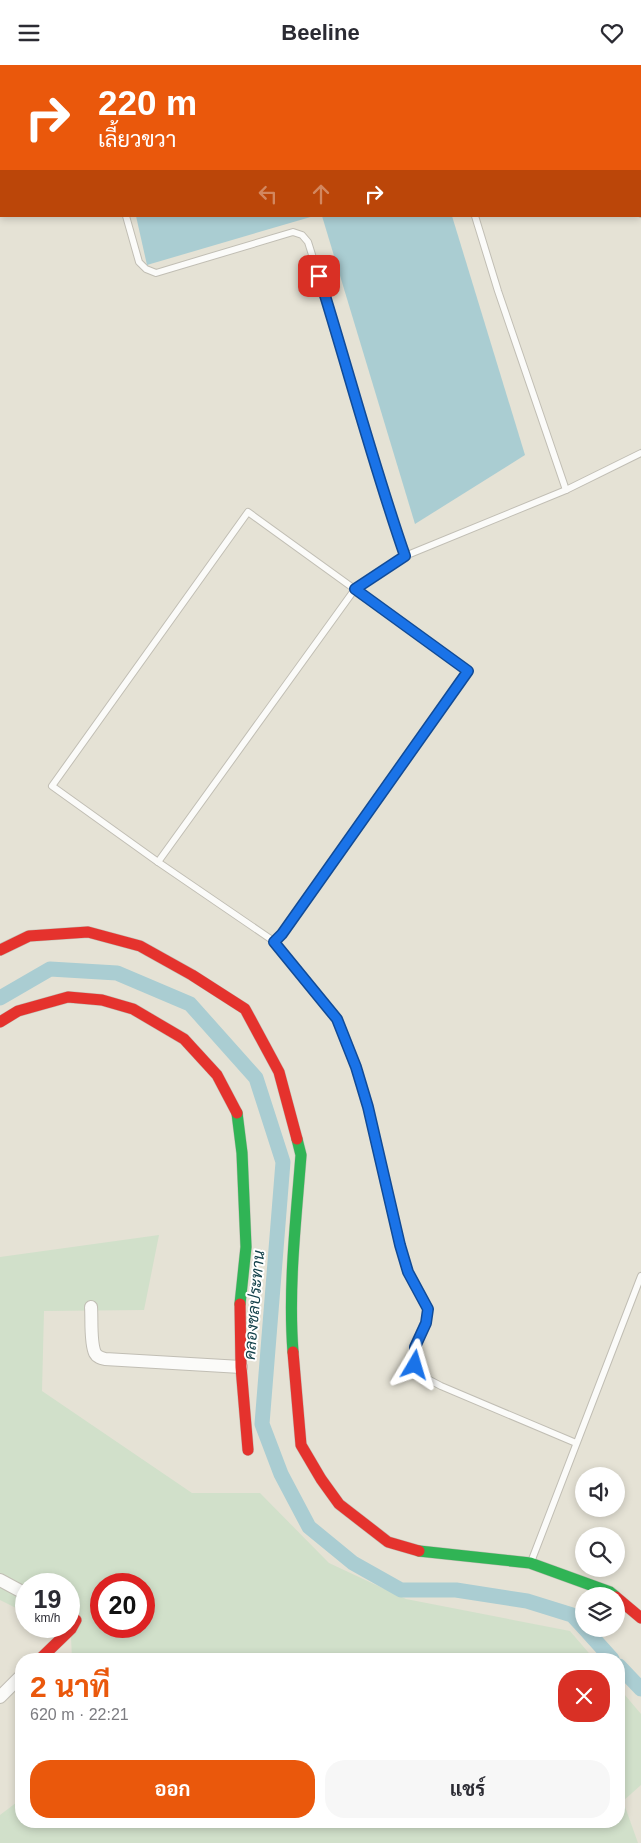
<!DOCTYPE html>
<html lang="th">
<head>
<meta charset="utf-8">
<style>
  body { margin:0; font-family:Helvetica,Sarabun,sans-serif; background:#f7f7f7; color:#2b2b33; height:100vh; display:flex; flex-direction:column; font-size:19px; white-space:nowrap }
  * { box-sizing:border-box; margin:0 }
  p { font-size:16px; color:#7c7c81 }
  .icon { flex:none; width:28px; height:28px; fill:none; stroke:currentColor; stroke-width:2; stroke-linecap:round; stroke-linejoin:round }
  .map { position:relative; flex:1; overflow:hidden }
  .panel { position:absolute; left:15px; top:1588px; width:610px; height:175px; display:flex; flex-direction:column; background:#fff; border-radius:20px; box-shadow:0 2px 8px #0003 }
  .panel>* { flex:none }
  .guide { position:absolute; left:0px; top:0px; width:641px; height:152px; box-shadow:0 2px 8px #0003; background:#ea580c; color:#fff; overflow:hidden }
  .buttons { position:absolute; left:575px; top:1402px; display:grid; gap:10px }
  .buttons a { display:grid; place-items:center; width:50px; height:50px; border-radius:50%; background:#fff; box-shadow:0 2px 8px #0003; font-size:25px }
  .speed { position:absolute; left:15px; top:1508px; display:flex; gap:10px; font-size:25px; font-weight:700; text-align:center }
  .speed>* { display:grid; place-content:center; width:65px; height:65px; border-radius:50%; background:#fff; box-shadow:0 2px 8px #0003; line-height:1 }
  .speed small { font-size:12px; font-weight:400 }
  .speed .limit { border:8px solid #d22; background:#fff; color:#111 }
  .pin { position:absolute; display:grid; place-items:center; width:42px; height:42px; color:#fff; margin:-21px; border-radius:10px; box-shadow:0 2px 8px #0006 }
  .me { position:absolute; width:55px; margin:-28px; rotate:7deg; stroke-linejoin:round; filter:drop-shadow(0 0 4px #0008) }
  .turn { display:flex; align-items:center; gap:18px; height:105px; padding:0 15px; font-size:22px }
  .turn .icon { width:65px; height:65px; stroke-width:2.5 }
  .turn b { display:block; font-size:35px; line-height:42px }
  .lanes { display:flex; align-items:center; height:48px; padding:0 15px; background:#0003; justify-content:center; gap:25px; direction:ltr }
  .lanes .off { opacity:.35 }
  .round { display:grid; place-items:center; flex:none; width:52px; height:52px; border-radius:20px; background:#f7f7f7 }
  .summary { display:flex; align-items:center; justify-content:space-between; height:85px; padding:0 15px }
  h1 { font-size:30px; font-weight:700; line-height:38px; color:#ea580c }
  .primary-button { display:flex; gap:10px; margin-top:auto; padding:10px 15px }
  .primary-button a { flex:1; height:58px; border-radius:20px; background:#ea580c; color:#fff; font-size:20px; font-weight:700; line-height:58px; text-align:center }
  .primary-button a+a { background:#f7f7f7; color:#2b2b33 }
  header { display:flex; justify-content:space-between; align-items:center; height:65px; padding:0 15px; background:#fff; font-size:22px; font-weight:700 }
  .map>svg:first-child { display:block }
  .green { fill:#d1e0ca; fill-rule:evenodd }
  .water { fill:#aacdd2 }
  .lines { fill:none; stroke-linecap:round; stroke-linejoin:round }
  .canal { stroke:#aacdd2; stroke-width:15 }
  .lane-casing { stroke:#c1beb4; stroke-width:8 }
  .street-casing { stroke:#c1beb4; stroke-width:14 }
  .fast-casing { stroke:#c1beb4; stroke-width:12 }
  .jam-casing { stroke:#c1beb4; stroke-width:12 }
  .lane { stroke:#fbfbf9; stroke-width:6 }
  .street { stroke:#fbfbf9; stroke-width:12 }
  .fast { stroke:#30b455; stroke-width:11 }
  .jam { stroke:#e5322d; stroke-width:11 }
  .route-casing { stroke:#114b97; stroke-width:12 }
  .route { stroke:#1a73e8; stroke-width:9 }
  .labels { text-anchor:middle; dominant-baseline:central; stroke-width:4; stroke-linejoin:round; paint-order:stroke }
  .water-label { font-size:16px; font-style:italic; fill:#14424b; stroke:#fff }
</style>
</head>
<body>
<header><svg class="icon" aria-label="menu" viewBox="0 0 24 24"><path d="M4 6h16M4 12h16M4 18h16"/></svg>Beeline<svg class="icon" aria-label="heart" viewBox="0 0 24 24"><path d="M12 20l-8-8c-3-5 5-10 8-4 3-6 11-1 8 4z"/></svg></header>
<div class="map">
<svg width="641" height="1778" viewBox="0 0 641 1778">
  <rect width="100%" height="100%" fill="#e5e2d5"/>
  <g class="green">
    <path d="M159 1170 144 1245 44 1246 42 1326 192 1428H260L329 1498 406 1534 570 1566 594 1594H72L71 1572 51 1561H69V1519H26V1548L0 1535V1192ZM101 1519H144V1561H101Z"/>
    <path d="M619 1623 641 1649V1720L623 1736 638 1778H0V1750L21 1734V1756H619Z"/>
  </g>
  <g class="water">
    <path d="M136 151H314L147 200Z"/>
    <path d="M322 151H452L525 390 415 459Z"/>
  </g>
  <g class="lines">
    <g class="canal">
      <path d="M0 933 50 904 117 908 190 939 256 1013 283 1097 262 1359 281 1409 309 1462 353 1498 401 1525H456L527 1536 572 1550 584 1563"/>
      <path d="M585 1564 612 1594"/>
      <path d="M619 1601 641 1624"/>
    </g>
    <defs>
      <g id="lane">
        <path d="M423 0V1"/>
        <path d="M457 0V1"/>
        <path d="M575 0 576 1"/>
        <path d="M305 1 306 0"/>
        <path d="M640 146 641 149"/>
        <path d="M126 151 139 197 146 204 156 208 293 167 302 170 308 177C341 281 369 388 405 491"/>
        <path d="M475 151 498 226 566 425"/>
        <path d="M248 447 468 606 275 877 158 797 52 721Z"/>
        <path d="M158 797 355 524 405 491 566 425 641 388"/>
        <path d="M275 877 337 954 356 1002 368 1042 399 1180 408 1207 428 1244 426 1258 415 1283V1300L422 1311 441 1321 576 1378"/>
        <path d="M531 1497 641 1211"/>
      </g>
      <g id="street">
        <path d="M0 8 1 2"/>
        <path d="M91 1242C92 1253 90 1278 95 1288 97 1292 101 1293 105 1294L241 1302"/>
        <path d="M0 1515 26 1529"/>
        <path d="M0 1632 21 1611"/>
      </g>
      <g id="fast">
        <path d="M237 1048 242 1088 246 1182 240 1239"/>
        <path d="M293 1287C288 1222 296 1155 301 1090L297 1074"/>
        <path d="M419 1486 530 1498 610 1527 615 1531"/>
      </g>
      <g id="jam">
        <path d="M0 885 29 871 88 867 140 881 192 910 245 944 279 1007 297 1074"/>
        <path d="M0 957 18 946 68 932 102 935 133 944 184 974 217 1010 237 1048"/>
        <path d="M240 1239 241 1302 248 1385"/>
        <path d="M293 1287 301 1380 321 1414 339 1439 388 1477 419 1486"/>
        <path d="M616 1532 641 1553"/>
        <path d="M40 1594 71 1564 76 1555 69 1551"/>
      </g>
    </defs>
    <use href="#lane" class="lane-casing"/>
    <use href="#street" class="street-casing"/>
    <use href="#fast" class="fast-casing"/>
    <use href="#jam" class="jam-casing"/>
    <use href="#lane" class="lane"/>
    <use href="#street" class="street"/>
    <use href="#fast" class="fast"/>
    <use href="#jam" class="jam"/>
  </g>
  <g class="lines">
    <defs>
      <path id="route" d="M319 211C348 304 373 399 405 491L355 524 468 606 282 869 274 877 337 954 356 1002 368 1042 400 1180 408 1207 428 1244 426 1258 415 1282V1300"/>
    </defs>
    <use href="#route" class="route-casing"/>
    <use href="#route" class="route"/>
  </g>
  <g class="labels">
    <g class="water-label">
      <text transform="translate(254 1240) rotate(-85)">คลองชลประทาน</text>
    </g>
  </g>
</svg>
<div class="buttons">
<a><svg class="icon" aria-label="sound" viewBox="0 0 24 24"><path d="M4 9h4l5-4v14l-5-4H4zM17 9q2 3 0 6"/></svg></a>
<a><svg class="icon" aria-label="search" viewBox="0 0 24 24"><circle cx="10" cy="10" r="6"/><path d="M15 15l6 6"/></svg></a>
<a><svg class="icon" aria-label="layers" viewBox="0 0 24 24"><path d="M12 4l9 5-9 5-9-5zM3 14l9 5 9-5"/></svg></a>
</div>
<div class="speed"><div>19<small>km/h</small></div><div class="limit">20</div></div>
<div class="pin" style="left:319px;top:211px;background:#d93025"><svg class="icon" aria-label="arrive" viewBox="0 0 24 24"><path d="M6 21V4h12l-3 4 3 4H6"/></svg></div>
<svg class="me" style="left:415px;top:1300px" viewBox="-20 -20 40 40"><path d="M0-17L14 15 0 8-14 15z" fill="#1a73e8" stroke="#fff" stroke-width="4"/></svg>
<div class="guide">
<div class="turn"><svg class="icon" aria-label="right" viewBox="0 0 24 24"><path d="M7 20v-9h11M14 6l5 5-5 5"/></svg><div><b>220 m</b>เลี้ยวขวา</div></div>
<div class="lanes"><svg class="icon off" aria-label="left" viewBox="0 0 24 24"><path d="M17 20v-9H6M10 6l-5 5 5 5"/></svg><svg class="icon off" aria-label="ahead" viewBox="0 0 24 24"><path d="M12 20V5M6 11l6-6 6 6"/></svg><svg class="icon" aria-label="right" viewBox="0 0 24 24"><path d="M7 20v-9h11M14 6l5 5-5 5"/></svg></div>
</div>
<section class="panel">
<div class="summary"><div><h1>2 นาที</h1><p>620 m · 22:21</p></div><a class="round" style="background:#d93025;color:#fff"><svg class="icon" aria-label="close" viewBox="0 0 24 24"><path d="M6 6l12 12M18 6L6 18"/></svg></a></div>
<div class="primary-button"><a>ออก</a><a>แชร์</a></div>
</section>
</div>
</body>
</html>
